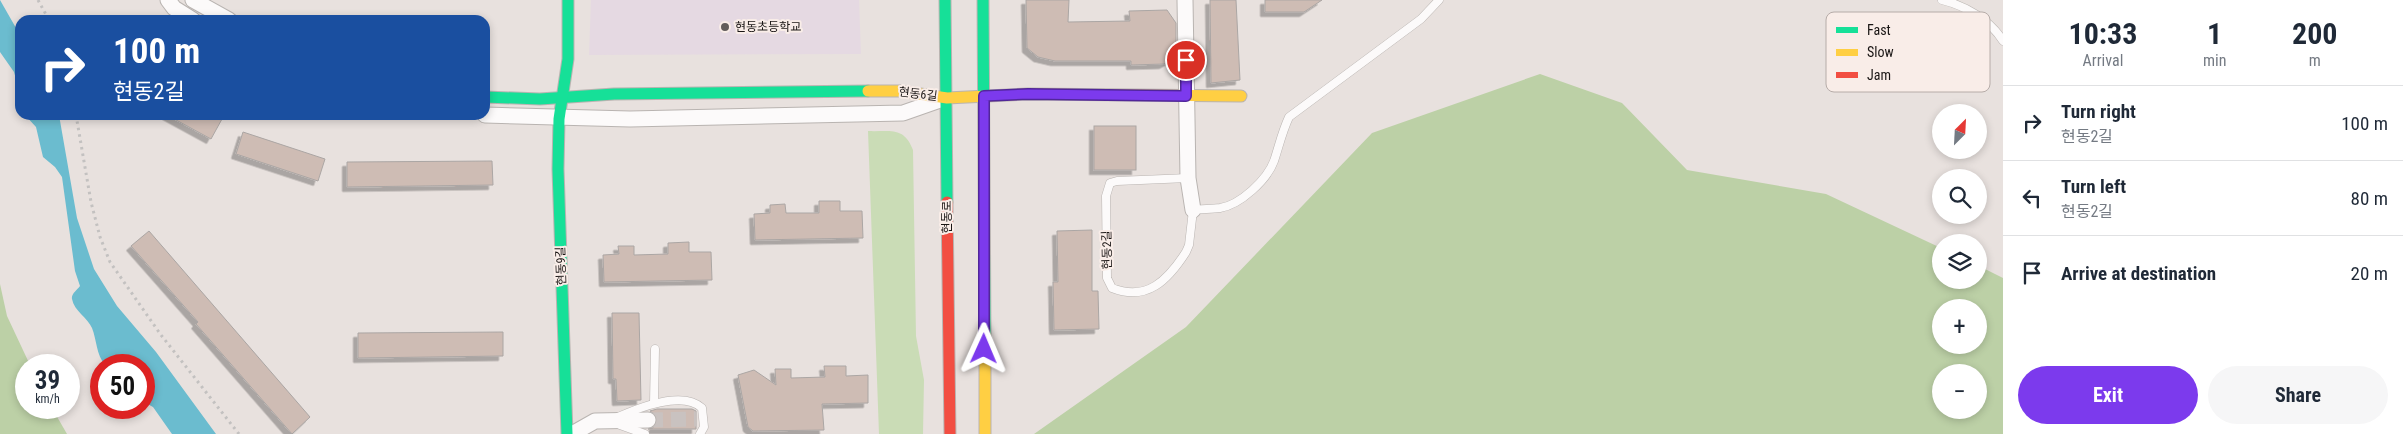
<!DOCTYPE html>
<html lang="en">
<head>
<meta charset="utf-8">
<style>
  body { margin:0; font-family:"Roboto Condensed","Noto Sans KR",sans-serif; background:#f6f6f7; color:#1f2937; height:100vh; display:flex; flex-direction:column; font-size:19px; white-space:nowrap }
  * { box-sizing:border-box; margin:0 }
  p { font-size:16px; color:#747a83 }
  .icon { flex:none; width:28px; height:28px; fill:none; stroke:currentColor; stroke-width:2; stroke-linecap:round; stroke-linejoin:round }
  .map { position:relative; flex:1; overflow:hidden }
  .panel { display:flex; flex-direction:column; background:#fff; width:400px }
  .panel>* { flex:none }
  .banner { position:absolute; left:15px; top:15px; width:475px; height:105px; border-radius:15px; box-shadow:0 2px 8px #0003; background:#1a4fa0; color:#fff; overflow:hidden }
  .needle { width:32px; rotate:24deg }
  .fabs { position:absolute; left:1932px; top:104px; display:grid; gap:10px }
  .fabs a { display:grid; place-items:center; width:55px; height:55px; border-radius:50%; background:#fff; box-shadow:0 2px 8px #0003; font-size:25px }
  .speed { position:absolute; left:15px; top:354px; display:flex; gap:10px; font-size:25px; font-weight:700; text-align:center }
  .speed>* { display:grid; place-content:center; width:65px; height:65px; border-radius:50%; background:#fff; box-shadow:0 2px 8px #0003; line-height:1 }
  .speed small { font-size:12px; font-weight:400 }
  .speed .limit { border:8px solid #d22; background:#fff; color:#111 }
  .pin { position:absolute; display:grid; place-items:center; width:42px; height:42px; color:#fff; margin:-21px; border:2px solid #fff; border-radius:50%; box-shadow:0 1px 5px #0007 }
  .me { position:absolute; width:55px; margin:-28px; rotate:1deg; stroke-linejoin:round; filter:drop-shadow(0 0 4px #0008) }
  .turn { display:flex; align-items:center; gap:18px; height:105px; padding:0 15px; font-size:22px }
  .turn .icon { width:65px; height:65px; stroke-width:2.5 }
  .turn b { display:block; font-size:35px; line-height:42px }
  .eta { display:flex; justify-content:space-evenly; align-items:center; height:85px; text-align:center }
  .eta b { font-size:30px; font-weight:700; line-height:35px }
  .cta { display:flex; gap:10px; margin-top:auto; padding:10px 15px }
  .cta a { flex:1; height:58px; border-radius:30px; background:#7c3aed; color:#fff; font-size:20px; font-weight:700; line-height:58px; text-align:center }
  .cta a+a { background:#f6f6f7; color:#1f2937 }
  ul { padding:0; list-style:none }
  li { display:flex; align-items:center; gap:15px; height:75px; padding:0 15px; border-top:1px solid #e0e1e3 }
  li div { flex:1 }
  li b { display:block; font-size:19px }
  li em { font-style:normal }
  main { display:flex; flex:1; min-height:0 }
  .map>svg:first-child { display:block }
  .education { fill:#e5d9e2 }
  .green { fill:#cadcb6 }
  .forest { fill:#bcd0a6; fill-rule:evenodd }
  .water { fill:#6bbccf }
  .building { fill:#cebcb4; stroke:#aba6a4; filter:url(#shadow) }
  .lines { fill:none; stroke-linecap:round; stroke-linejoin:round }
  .street-tunnel { stroke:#c9c2c0; stroke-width:15; stroke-dasharray:15 8; stroke-linecap:butt }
  .lane-casing { stroke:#b9b4b1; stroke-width:9 }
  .street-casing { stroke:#b9b4b1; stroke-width:17 }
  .fast-casing { stroke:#b9b4b1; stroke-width:13 }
  .slow-casing { stroke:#b9b4b1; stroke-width:13 }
  .jam-casing { stroke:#b9b4b1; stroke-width:13 }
  .path { stroke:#c3c1c0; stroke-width:3; stroke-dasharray:2.5 4; stroke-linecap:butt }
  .lane { stroke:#fcfafa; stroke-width:8 }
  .street { stroke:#fcfafa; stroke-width:15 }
  .fast { stroke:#16e098; stroke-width:11 }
  .slow { stroke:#ffcf43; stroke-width:11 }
  .jam { stroke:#f24e42; stroke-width:11 }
  .route-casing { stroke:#51269a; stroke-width:12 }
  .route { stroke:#7c3aed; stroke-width:9 }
  .poi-dot { fill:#615c5b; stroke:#f9ede8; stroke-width:2 }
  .labels { text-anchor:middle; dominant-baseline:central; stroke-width:4; stroke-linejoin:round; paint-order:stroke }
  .poi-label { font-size:12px; fill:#191514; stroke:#f9ede8; text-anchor:start }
  .street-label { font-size:12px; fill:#191514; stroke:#f9ede8 }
  .key { fill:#f9ede8; stroke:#b6aca8; stroke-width:1 }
  .key-label { font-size:14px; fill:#191514 }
</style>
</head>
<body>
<main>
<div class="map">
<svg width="2003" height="434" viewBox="0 0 2003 434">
  <defs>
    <filter id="shadow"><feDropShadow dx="-4.5" dy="4.5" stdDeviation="0" flood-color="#0004"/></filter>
  </defs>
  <rect width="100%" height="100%" fill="#e8e1de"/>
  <path class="education" d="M591 0H859L861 54 589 55Z"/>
  <path class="green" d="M868 131C890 132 904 126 913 150L916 336 924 380 923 434H879Z"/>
  <g class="forest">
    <path d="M1540 74 1622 103 1687 170 1826 194 1941 248V280H1979V266L2003 278V434H1034L1186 327 1372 133ZM1941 308H1979V345H1941ZM1941 372H1979V410H1941Z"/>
    <path d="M0 284 7 316 30 365H26V408H52L67 434H0Z"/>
  </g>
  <g class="water">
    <path d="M0 0 20 35V93L14 72 0 52Z"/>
    <path d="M25 115H59L77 218 94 269 117 306 156 352 216 434H172L153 407 144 402V365H105C96 354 97 341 92 328 88 318 74 311 72 299 71 294 77 290 80 286L75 271 62 177 55 167 43 157 36 127Z"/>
  </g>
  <g class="building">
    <path d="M1026 0H1069L1068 22 1130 21 1129 11 1167 10 1176 23V57L1164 64 1131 65V61H1055L1038 57 1027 48Z"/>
    <path d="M1210 0H1236L1240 80 1211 83Z"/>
    <path d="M1265 0H1322L1304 12H1265Z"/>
    <path d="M167 115H214L222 119 211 139Z"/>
    <rect x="1094" y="126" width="42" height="44"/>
    <path d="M243 132 325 159 318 181 236 154Z"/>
    <path d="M492 161 493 185 347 187V162Z"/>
    <path d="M819 201H840V211H862L863 238 755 240 754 214 770 213V205L785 204 786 213H819Z"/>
    <path d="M1092 230V291H1098L1099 329 1054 330 1053 282H1058L1057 231Z"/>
    <path d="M149 231 310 417 292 434 196 324 198 322 131 246Z"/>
    <path d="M689 242V252H711L712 280 604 282 603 255 619 254 618 246H634V255L668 254V243Z"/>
    <path d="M612 313H639L641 400 617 401 616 379H613Z"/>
    <path d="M503 332V356L358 358V333Z"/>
    <path d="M824 366H846V376L868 375V403L822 404 824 430 753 431 748 427 738 375 754 370 776 385 775 369H791V378L825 377Z"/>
    <path d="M657 409H692L696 411V429H648L653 428 657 420 656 415 650 411Z"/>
  </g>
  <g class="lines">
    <path class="street-tunnel" d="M648 420 696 419"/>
    <defs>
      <g id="lane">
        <path d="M1942 0C1966 6 1990 20 2003 41"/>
        <path d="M1188 178 1117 181 1110 183 1106 196 1107 278 1112 288C1147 302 1168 280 1186 252L1189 245 1193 210C1202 209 1211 209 1220 208 1240 205 1267 180 1274 161 1279 146 1282 132 1289 117L1421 19 1439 0"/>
        <path d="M654 403 655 349"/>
        <path d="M618 417C638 408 683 390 702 408L704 427 700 434"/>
        <path d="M620 425 645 434"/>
      </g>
      <g id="street">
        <path d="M168 0 174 8 193 20"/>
        <path d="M193 0 229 20"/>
        <path d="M1185 0 1188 178 1193 210"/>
        <path d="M485 115 630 119 903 113 943 99"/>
        <path d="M572 434 595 421 648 420"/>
      </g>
      <g id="fast">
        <path d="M945 0 947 202"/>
        <path d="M983 0 985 335"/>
        <path d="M485 97 540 99 614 94 868 91"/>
        <path d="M567 434 558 169 559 119 568 59V0"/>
      </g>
      <g id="slow">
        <path d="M868 91H900L947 98 1028 94 1241 96"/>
        <path d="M985 335V434"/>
      </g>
      <path id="jam" d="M947 202 950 434"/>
    </defs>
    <use href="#lane" class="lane-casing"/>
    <use href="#street" class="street-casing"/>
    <use href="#fast" class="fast-casing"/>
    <use href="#slow" class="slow-casing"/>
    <use href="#jam" class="jam-casing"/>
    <g class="path">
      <path d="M38 0 49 20"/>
      <path d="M76 115 91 202 100 237 110 262 161 335 239 434"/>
    </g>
    <use href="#lane" class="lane"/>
    <use href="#street" class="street"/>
    <use href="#fast" class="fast"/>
    <use href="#slow" class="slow"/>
    <use href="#jam" class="jam"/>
  </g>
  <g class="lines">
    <defs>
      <path id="route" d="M984 349V96L1028 94 1186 96V60"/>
    </defs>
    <use href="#route" class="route-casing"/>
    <use href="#route" class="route"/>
  </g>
  <circle class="poi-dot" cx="725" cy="27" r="5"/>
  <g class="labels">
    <g class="poi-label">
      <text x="735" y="27">현동초등학교</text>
    </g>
    <g class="street-label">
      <text transform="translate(918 94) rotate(7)">현동6길</text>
      <text transform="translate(947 217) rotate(-90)">현동로</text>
      <text transform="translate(1107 250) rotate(-91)">현동2길</text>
      <text transform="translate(561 266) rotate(-92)">현동9길</text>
    </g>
  </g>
  <rect x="1826" y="12" width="164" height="80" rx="8" class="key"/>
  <rect x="1836" y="27" width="22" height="6" fill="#16e098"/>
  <rect x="1836" y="49" width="22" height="7" fill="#ffcf43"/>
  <rect x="1836" y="72" width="22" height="6" fill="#f24e42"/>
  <g class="key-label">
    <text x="1867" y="35">Fast</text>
    <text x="1867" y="57">Slow</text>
    <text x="1867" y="80">Jam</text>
  </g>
</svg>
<div class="fabs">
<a><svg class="needle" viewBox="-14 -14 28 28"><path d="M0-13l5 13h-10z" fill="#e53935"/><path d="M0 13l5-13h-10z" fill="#747a83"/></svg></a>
<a><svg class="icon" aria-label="search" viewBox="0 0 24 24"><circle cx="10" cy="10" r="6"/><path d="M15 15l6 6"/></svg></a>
<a><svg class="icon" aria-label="layers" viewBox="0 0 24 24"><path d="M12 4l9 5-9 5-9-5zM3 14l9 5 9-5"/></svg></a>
<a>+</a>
<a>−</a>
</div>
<div class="speed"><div>39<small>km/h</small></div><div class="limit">50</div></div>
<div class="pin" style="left:1186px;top:60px;background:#d93025"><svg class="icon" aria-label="arrive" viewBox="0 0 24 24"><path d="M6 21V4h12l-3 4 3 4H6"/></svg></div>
<svg class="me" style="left:984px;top:349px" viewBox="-20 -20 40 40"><path d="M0-17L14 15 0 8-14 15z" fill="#7c3aed" stroke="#fff" stroke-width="4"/></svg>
<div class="banner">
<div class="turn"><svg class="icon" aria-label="right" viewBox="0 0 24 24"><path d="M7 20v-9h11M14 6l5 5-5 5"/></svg><div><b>100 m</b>현동2길</div></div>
</div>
</div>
<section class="panel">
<div class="eta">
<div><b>10:33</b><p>Arrival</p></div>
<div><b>1</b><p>min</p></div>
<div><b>200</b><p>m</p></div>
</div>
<ul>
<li><svg class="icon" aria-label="right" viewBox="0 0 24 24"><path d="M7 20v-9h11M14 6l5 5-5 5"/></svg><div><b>Turn right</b><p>현동2길</p></div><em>100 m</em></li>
<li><svg class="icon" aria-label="left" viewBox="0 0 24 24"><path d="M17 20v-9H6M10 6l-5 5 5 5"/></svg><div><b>Turn left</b><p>현동2길</p></div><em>80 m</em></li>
<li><svg class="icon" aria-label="arrive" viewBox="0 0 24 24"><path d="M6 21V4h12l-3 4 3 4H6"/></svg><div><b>Arrive at destination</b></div><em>20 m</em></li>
</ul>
<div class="cta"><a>Exit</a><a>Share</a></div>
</section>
</main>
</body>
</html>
